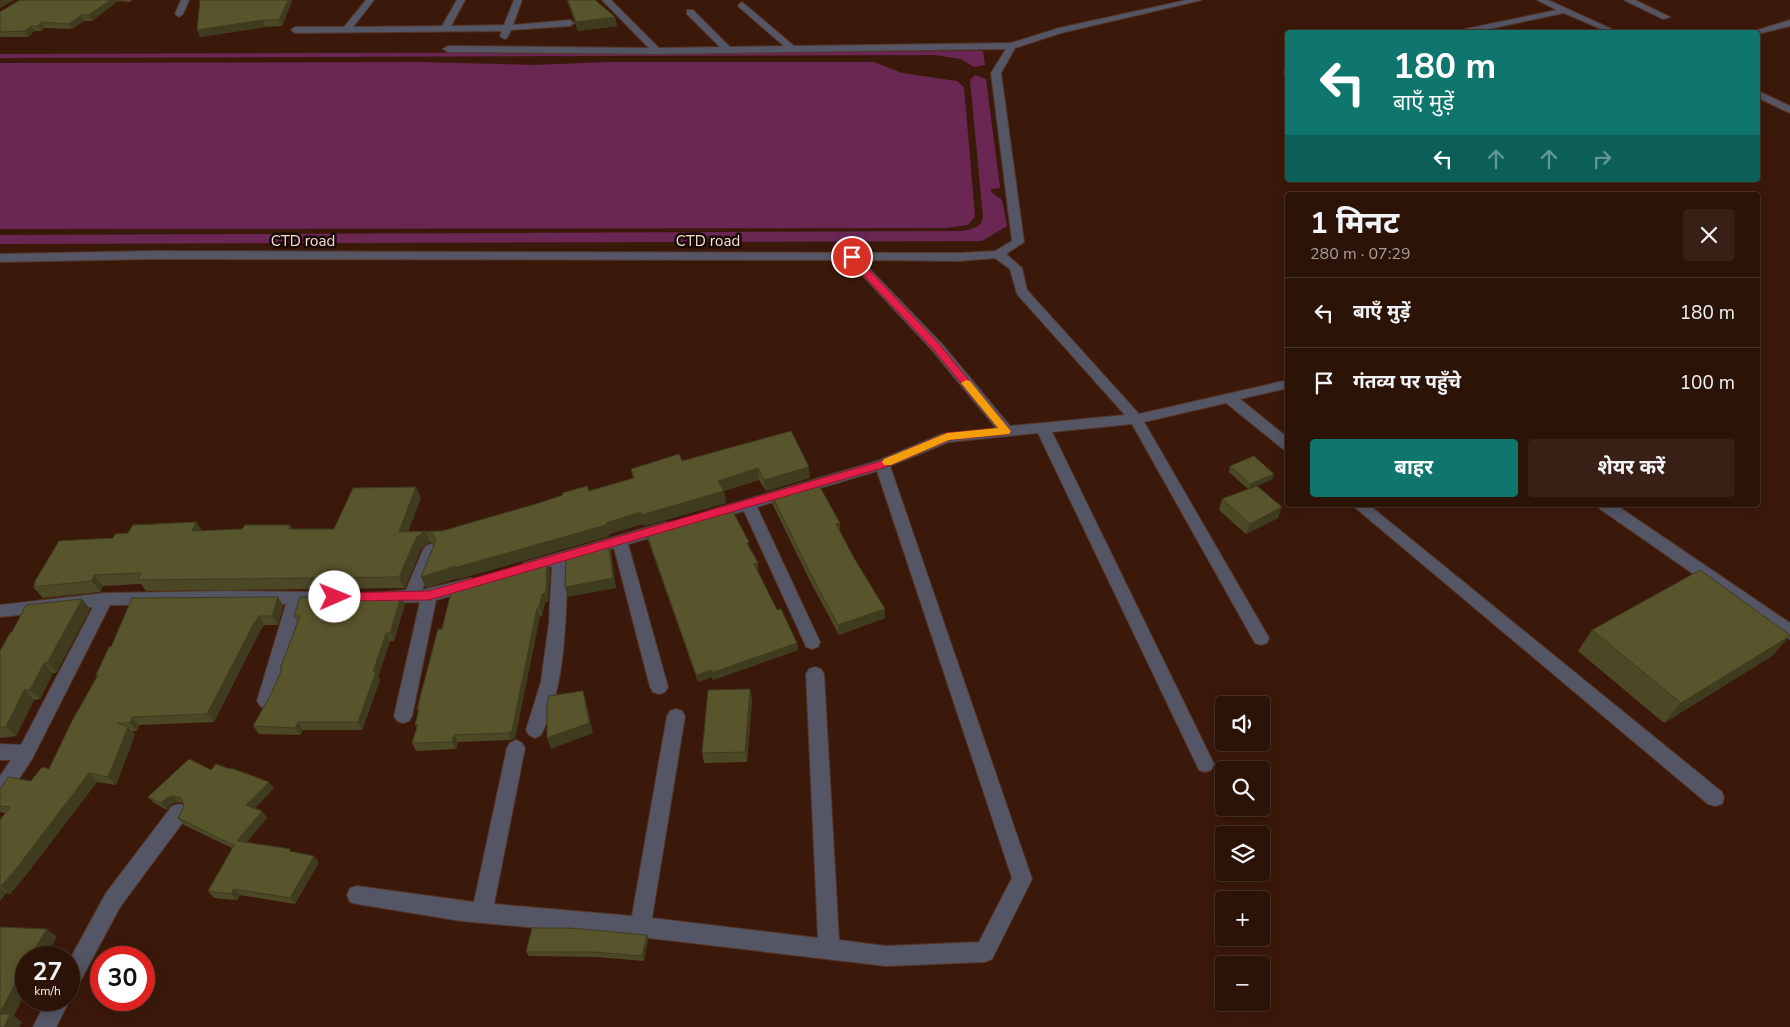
<!DOCTYPE html>
<html lang="hi">
<head>
<meta charset="utf-8">
<style>
  body { margin:0; font-family:"Nunito Sans","Noto Sans Devanagari",sans-serif; background:#382016; color:#f1f3f6; height:100vh; display:flex; flex-direction:column; font-size:19px; white-space:nowrap }
  * { box-sizing:border-box; margin:0 }
  p { font-size:16px; color:#a69e9c }
  .icon { flex:none; width:28px; height:28px; fill:none; stroke:currentColor; stroke-width:2; stroke-linecap:round; stroke-linejoin:round }
  .map { position:relative; flex:1; overflow:hidden }
  .sheet { position:absolute; left:1285px; top:192px; width:475px; height:315px; display:flex; flex-direction:column; background:#2c1308; border-radius:5px; box-shadow:0 2px 12px #0003,0 0 0 1px #483229 }
  .sheet>* { flex:none }
  .top-card { position:absolute; left:1285px; top:30px; width:475px; height:152px; border-radius:5px; box-shadow:0 2px 12px #0003,0 0 0 1px #483229; background:#0f766e; color:#fff; overflow:hidden }
  .controls { position:absolute; left:1215px; top:696px; display:grid; gap:10px }
  .controls a { display:grid; place-items:center; width:55px; height:55px; border-radius:5px; background:#2c1308; box-shadow:0 2px 12px #0003,0 0 0 1px #483229; font-size:25px }
  .speed { position:absolute; left:15px; top:946px; display:flex; gap:10px; font-size:25px; font-weight:700; text-align:center }
  .speed>* { display:grid; place-content:center; width:65px; height:65px; border-radius:50%; background:#2c1308; box-shadow:0 2px 12px #0003,0 0 0 1px #483229; line-height:1 }
  .speed small { font-size:12px; font-weight:400 }
  .speed .limit { border:8px solid #d22; background:#fff; color:#111 }
  .pin { position:absolute; display:grid; place-items:center; width:42px; height:42px; color:#fff; margin:-21px; border:2px solid #fff; border-radius:50%; box-shadow:0 1px 5px #0007 }
  .me { position:absolute; width:55px; margin:-28px; rotate:89deg; stroke-linejoin:round; filter:drop-shadow(0 0 4px #0008) }
  .turn { display:flex; align-items:center; gap:18px; height:105px; padding:0 25px; font-size:22px }
  .turn .icon { width:65px; height:65px; stroke-width:2.5 }
  .turn b { display:block; font-size:35px; line-height:42px }
  .lanes { display:flex; align-items:center; height:48px; padding:0 25px; background:#0003; justify-content:center; gap:25px; direction:ltr }
  .lanes .off { opacity:.35 }
  .round { display:grid; place-items:center; flex:none; width:52px; height:52px; border-radius:5px; background:#382016 }
  .headline { display:flex; align-items:center; justify-content:space-between; height:85px; padding:0 25px }
  h1 { font-size:30px; font-weight:700; line-height:38px }
  .cta { display:flex; gap:10px; margin-top:auto; padding:10px 25px }
  .cta a { flex:1; height:58px; border-radius:5px; background:#0f766e; color:#fff; font-size:20px; font-weight:700; line-height:58px; text-align:center }
  .cta a+a { background:#382016; color:#f1f3f6 }
  ul { padding:0; list-style:none }
  li { display:flex; align-items:center; gap:15px; height:70px; padding:0 25px; border-top:1px solid #483229 }
  li div { flex:1 }
  li b { display:block; font-size:19px }
  li em { font-style:normal }
  .map>svg:first-child { display:block }
  .green { fill:#6b2754 }
  .lines { fill:none; stroke-linecap:round; stroke-linejoin:round }
  .minor-casing { stroke:#553526; stroke-width:2 }
  .minor { fill:#545565; fill-rule:evenodd }
  .wall { fill:#4c4826 }
  .shaded-wall { fill:#3e3b1f }
  .building { fill:#58542c; stroke:#3e3b1f }
  .route { fill:#e11d48; stroke:#92132f }
  .slow { fill:#f59e0b }
  .labels { text-anchor:middle; dominant-baseline:central; stroke-width:5; stroke-linejoin:round; paint-order:stroke }
  .far-street-label { font-size:15px; fill:#f6dfd5; stroke:#180904 }
</style>
</head>
<body>
<div class="map">
<svg width="1790" height="1027" viewBox="0 0 1790 1027">
  <rect width="100%" height="100%" fill="#3b190a"/>
  <g class="green">
    <path d="M983 51 985 65 974 67 961 59 934 55 0 58V54Z"/>
    <path d="M418 62 535 65 607 62H874L902 73 957 81 964 87 975 217 968 225 946 228 0 229V63Z"/>
    <path d="M975 75 986 79 1000 188 991 189V192L1002 200 1007 226 982 241 0 244V235L962 231C971 229 982 228 983 217L970 80Z"/>
  </g>
  <g class="lines">
    <defs>
      <g id="minor">
        <path d="M181 0H189L183 14 179 17 175 14Z"/>
        <path d="M366 0H374L353 27 442 26 457 0H465L451 26 504 25 514 0H522L513 25 570 20 574 23 570 26 511 30 507 38 504 39 500 36 502 31 295 33 291 30 295 27H344Z"/>
        <path d="M602 0H611L659 48 720 47 687 14V10H693L730 47 784 46 739 7 738 5 742 2 794 46 1011 43 1059 28 1187 0H1202L1061 33 1015 48 1001 73 1024 242 1006 254 1022 268 1027 290 1139 414 1288 380V388L1240 399 1288 438V451L1283 449 1226 403 1144 422 1269 638 1267 643 1261 645 1255 643 1132 424 1052 432 1214 764 1211 770 1205 772 1199 770 1038 433 949 442 890 466 1032 879 992 959 985 962 886 966 640 937 461 921 357 904 350 902 347 895 350 888 357 886 474 902 507 748 510 743 516 740 522 743 525 748 494 904 632 916 667 716 670 711 676 709 682 711 685 716 652 918 818 938 806 674 809 669 815 667 821 669 824 674 839 940 886 946 979 942 1012 878 877 471 757 507 820 642 818 647 812 649 806 647 804 642 744 511 712 520 707 519 704 515 707 511 877 461 942 434 996 428 932 350 848 260 152 259 0 262V254L152 251 960 253 995 251 1012 241 991 73 1006 49 657 54 448 52 443 49 448 46 649 48ZM995 258 1010 269 1017 294 1125 415 1010 426 942 344 861 260 960 261Z"/>
        <path d="M1537 0H1548L1618 32H1608L1564 13 1475 32H1461L1465 29 1557 10Z"/>
        <path d="M1624 0H1635L1670 17 1663 19Z"/>
        <path d="M1790 20V26L1758 34 1751 32Z"/>
        <path d="M1287 70 1288 76 1284 75V71Z"/>
        <path d="M1758 91 1790 106V113L1758 98Z"/>
        <path d="M1352 505H1369L1722 792 1724 798 1722 804 1715 806 1708 804Z"/>
        <path d="M1598 505H1616L1790 623V639L1784 637 1600 509Z"/>
        <path d="M666 522 671 524 674 528 671 532 628 544 668 687 665 692 659 694 653 692 650 687 614 548 568 562C565 619 567 683 541 735L535 738 529 735 526 730 541 682 549 623 552 566 529 573 523 571 521 567 523 563Z"/>
        <path d="M431 544 436 546 439 550 422 590 471 578 477 580 479 584 477 588 436 600 412 716 409 721 403 723 397 721 394 716 420 602 381 603 375 601 373 597 375 593 406 590 423 550 426 546Z"/>
        <path d="M226 591 318 592 324 594 326 598 324 602 302 604 272 706 266 708 260 706 257 701 286 604 110 605 32 759 7 797 0 799V776L11 760H0V744L21 745 93 607 0 617V605L105 593Z"/>
        <path d="M179 804 186 806 188 812 186 818 120 907 76 989 69 992V961L106 893 172 806Z"/>
        <path d="M69 998 70 1000 56 1027H33L47 1000H69Z"/>
      </g>
    </defs>
    <use href="#minor" class="minor-casing"/>
    <use href="#minor" class="minor"/>
  </g>
  <g class="wall">
    <path d="M20 0H132L130 2 118 1 92 21H84L72 29 44 28 41 31H34L28 37H0V12Z"/>
    <path d="M200 0H292V1L282 26 265 27 200 37Z"/>
    <path d="M567 0H595L615 17 617 26 578 31Z"/>
    <path d="M791 431 810 478 766 491 759 480 724 491 726 503 644 526 643 524 609 534V536L459 579 458 578 426 588 434 544 430 542 421 549 405 588 146 591 141 584 103 586 100 592 43 598 33 587 35 584 34 583 113 538 128 533 196 522 202 531 242 529 290 525 292 529H334L421 498 408 531H442L589 491 633 478 631 469 682 461Z"/>
    <path d="M1230 466 1274 474 1272 479 1254 487 1278 518 1246 534 1219 510 1222 499 1248 489 1229 472Z"/>
    <path d="M771 493 840 523V532L854 558 885 609V618L839 635 810 581 772 503Z"/>
    <path d="M646 532 750 549 758 563V571L777 610 797 643 798 650 713 680 712 677 698 682 648 540Z"/>
    <path d="M550 569 548 601 545 602 542 616H540L515 738 511 740 458 742 456 749 416 751 412 743 417 728 415 725 418 712 417 709 442 629Z"/>
    <path d="M278 597 283 606 278 625H264L259 633 214 722 139 725 137 731H132L135 735 116 785 97 782 22 880 10 894 6 893 0 901V820L5 813 0 812V789L31 781 49 769 97 677 96 675 111 647Z"/>
    <path d="M405 604 394 641H390L378 677 380 680 362 730H303L300 735 259 734 253 726 271 694 281 671 280 669 298 622 294 616Z"/>
    <path d="M90 609 56 673H53L40 699 34 700 16 736 0 738V651Z"/>
    <path d="M1592 630 1772 656 1664 723 1578 651Z"/>
    <path d="M750 689 752 700 747 762 704 763 702 753Z"/>
    <path d="M211 770 274 788 255 808 262 811 267 818 246 843 293 852 319 862 295 904 240 895 237 900 214 898 208 891 232 848 184 825 178 818 184 806 183 803 178 802 171 804 167 810 154 803 148 797Z"/>
    <path d="M648 940 644 961 596 957 529 956 526 952Z"/>
  </g>
  <g class="shaded-wall">
    <path d="M2 0H14L0 8V1Z"/>
    <path d="M110 0H117L118 1 92 21 89 15Z"/>
    <path d="M288 0H292V1L282 26 279 20Z"/>
    <path d="M81 15 84 21 72 29 69 24Z"/>
    <path d="M615 17 617 26 578 31 576 22Z"/>
    <path d="M263 20 265 27 200 37 197 30Z"/>
    <path d="M42 22 44 28 41 31 38 26Z"/>
    <path d="M31 26 34 31 28 37 25 31Z"/>
    <path d="M809 467 810 478 766 491 764 480Z"/>
    <path d="M758 468 759 480 720 492 718 481Z"/>
    <path d="M1274 474 1272 479 1249 490 1250 484Z"/>
    <path d="M416 487 421 498 404 543 399 532Z"/>
    <path d="M724 491 726 503 644 526 641 515Z"/>
    <path d="M1282 507 1278 518 1246 534 1250 524Z"/>
    <path d="M641 512 643 524 609 534V536L459 579 458 578 426 588 421 577Z"/>
    <path d="M196 522 204 534 192 531Z"/>
    <path d="M840 523V532L836 524Z"/>
    <path d="M425 531 430 542 421 549 405 588 399 577 416 538Z"/>
    <path d="M608 540 611 551 616 588 568 597 565 587Z"/>
    <path d="M547 561 550 569 548 601 545 602 542 616 539 608Z"/>
    <path d="M758 563V571L755 572 754 564Z"/>
    <path d="M94 575 103 586 100 592 92 581Z"/>
    <path d="M401 596 405 604 394 641 390 633Z"/>
    <path d="M278 597 283 606 278 625 272 616Z"/>
    <path d="M82 599 90 609 56 673 47 663Z"/>
    <path d="M537 608 540 616 515 738 511 740 508 733Z"/>
    <path d="M885 609V618L839 635 838 625Z"/>
    <path d="M259 616 264 625 259 633 214 722 207 714 253 625Z"/>
    <path d="M386 633 390 641 378 677 380 680 362 730 358 722Z"/>
    <path d="M1790 636 1772 656 1664 723 1681 703Z"/>
    <path d="M797 643 798 650 713 680 712 677 698 682 696 675Z"/>
    <path d="M44 663 53 673 40 699 30 690Z"/>
    <path d="M750 689 752 700 747 762 745 752Z"/>
    <path d="M24 690 34 700 16 736 6 727Z"/>
    <path d="M583 691 586 701 593 733 551 749 547 738Z"/>
    <path d="M132 717 139 725 137 731 130 723Z"/>
    <path d="M298 722 303 730 300 735 295 728Z"/>
    <path d="M128 727 135 735 116 785 108 777Z"/>
    <path d="M454 735 458 742 456 749 452 742Z"/>
    <path d="M89 773 97 782 22 880 10 894 1 886Z"/>
    <path d="M269 782 274 788 252 812 246 805Z"/>
    <path d="M173 796 178 802 171 804 167 810 161 803 166 798Z"/>
    <path d="M262 811 267 818 242 848 237 841Z"/>
    <path d="M314 856 319 862 295 904 290 898Z"/>
    <path d="M0 888 6 893 0 901Z"/>
    <path d="M234 889 240 895 237 900 231 894Z"/>
    <path d="M47 929 57 937 45 958H29Z"/>
    <path d="M647 935 648 940 644 961 642 956Z"/>
    <path d="M26 963V992L14 1016 22 1022 19 1027H4L0 1013Z"/>
  </g>
  <g class="building">
    <path d="M20 0H110L89 15H81L69 24 42 22 38 26H31L25 31 0 32V12Z"/>
    <path d="M200 0H288L279 20H263L197 30Z"/>
    <path d="M568 0H595L615 17 576 22Z"/>
    <path d="M791 431 809 467 764 480 758 468 718 481 724 491 641 515V512L606 523V525L454 568 455 566 421 577 436 540 433 534 425 531 416 538 399 577 138 580 141 573 94 575 92 581 33 587 36 583H34L59 541 113 538 115 534 128 533 133 525 196 522 192 531 242 529 245 525H290L288 529H334L353 488 416 487 399 532 442 531 539 503 563 495 562 493 587 486 589 491 634 478 631 469 679 454 682 461Z"/>
    <path d="M1254 456 1274 474 1250 484 1230 466Z"/>
    <path d="M816 480 840 523 836 524 854 558 885 609 838 625 809 571 771 493Z"/>
    <path d="M1257 486 1282 507 1250 524 1222 499Z"/>
    <path d="M731 508 749 542 747 543 758 563 754 564 777 610 781 609 797 643 711 673 712 670 696 675 646 532Z"/>
    <path d="M608 540 613 578 565 587 566 552Z"/>
    <path d="M547 561 546 593 542 594 539 608H537L512 731 508 733 454 735 452 742 412 743 418 724 415 725 419 708 417 709 438 629H442L452 588Z"/>
    <path d="M1700 570 1790 635V636L1681 703 1592 630Z"/>
    <path d="M401 596 390 633H386L373 672H376L358 722H298L295 728 253 726 271 694 282 669H280L300 616H294L300 597Z"/>
    <path d="M278 597 272 616H259L253 625 207 714 132 717 130 723H117L128 727 108 777 89 773 13 873 1 886H0V820L10 807 0 806V789L8 777 31 781 42 767 49 769 72 721 98 675H96L109 647H111L132 598Z"/>
    <path d="M82 599 47 663H44L30 690H24L6 727H0V651L10 633 12 632 26 605Z"/>
    <path d="M750 689 745 752 702 753 708 690Z"/>
    <path d="M583 691 589 723 547 738V703L549 696Z"/>
    <path d="M189 759 211 770 216 764 230 769 231 768 269 782 246 805 262 811 237 841 291 849 289 851 314 856 290 898 234 889 231 894 208 891 235 844 233 845 178 818 184 806 181 798 173 796 166 798 161 803 148 797Z"/>
    <path d="M0 927 47 929 29 958H26V963L0 1013Z"/>
    <path d="M532 928H569L647 935 642 956 594 952H526Z"/>
    <path d="M0 1014H10L4 1027H0Z"/>
  </g>
  <path class="route" d="M852 254 855 255 940 345 1009 429 1011 431 1009 434 949 440 886 467 429 600 330 601 329 597 330 594 335 593 429 591 878 462 947 433 998 428 933 349 848 259V255Z"/>
  <path class="slow" d="M966 380 970 381 1009 429 1011 431 1009 434 949 440 891 465H884L882 462 884 459 947 433 998 428 961 383Z"/>
  <g class="labels">
    <g class="far-street-label">
      <text x="303" y="241">CTD road</text>
      <text x="708" y="241">CTD road</text>
    </g>
  </g>
</svg>
<div class="controls">
<a><svg class="icon" aria-label="sound" viewBox="0 0 24 24"><path d="M4 9h4l5-4v14l-5-4H4zM17 9q2 3 0 6"/></svg></a>
<a><svg class="icon" aria-label="search" viewBox="0 0 24 24"><circle cx="10" cy="10" r="6"/><path d="M15 15l6 6"/></svg></a>
<a><svg class="icon" aria-label="layers" viewBox="0 0 24 24"><path d="M12 4l9 5-9 5-9-5zM3 14l9 5 9-5"/></svg></a>
<a>+</a>
<a>−</a>
</div>
<div class="speed"><div>27<small>km/h</small></div><div class="limit">30</div></div>
<div class="pin" style="left:852px;top:257px;background:#d93025"><svg class="icon" aria-label="arrive" viewBox="0 0 24 24"><path d="M6 21V4h12l-3 4 3 4H6"/></svg></div>
<svg class="me" style="left:335px;top:597px" viewBox="-20 -20 40 40"><circle r="19" fill="#fff"/><path d="M0-13L10 11 0 6-10 11z" fill="#e11d48"/></svg>
<div class="top-card">
<div class="turn"><svg class="icon" aria-label="left" viewBox="0 0 24 24"><path d="M17 20v-9H6M10 6l-5 5 5 5"/></svg><div><b>180 m</b>बाएँ मुड़ें</div></div>
<div class="lanes"><svg class="icon" aria-label="left" viewBox="0 0 24 24"><path d="M17 20v-9H6M10 6l-5 5 5 5"/></svg><svg class="icon off" aria-label="ahead" viewBox="0 0 24 24"><path d="M12 20V5M6 11l6-6 6 6"/></svg><svg class="icon off" aria-label="ahead" viewBox="0 0 24 24"><path d="M12 20V5M6 11l6-6 6 6"/></svg><svg class="icon off" aria-label="right" viewBox="0 0 24 24"><path d="M7 20v-9h11M14 6l5 5-5 5"/></svg></div>
</div>
<section class="sheet">
<div class="headline"><div><h1>1 मिनट</h1><p>280 m · 07:29</p></div><a class="round"><svg class="icon" aria-label="close" viewBox="0 0 24 24"><path d="M6 6l12 12M18 6L6 18"/></svg></a></div>
<ul>
<li><svg class="icon" aria-label="left" viewBox="0 0 24 24"><path d="M17 20v-9H6M10 6l-5 5 5 5"/></svg><div><b>बाएँ मुड़ें</b></div><em>180 m</em></li>
<li><svg class="icon" aria-label="arrive" viewBox="0 0 24 24"><path d="M6 21V4h12l-3 4 3 4H6"/></svg><div><b>गंतव्य पर पहुँचे</b></div><em>100 m</em></li>
</ul>
<div class="cta"><a>बाहर</a><a>शेयर करें</a></div>
</section>
</div>
</body>
</html>
